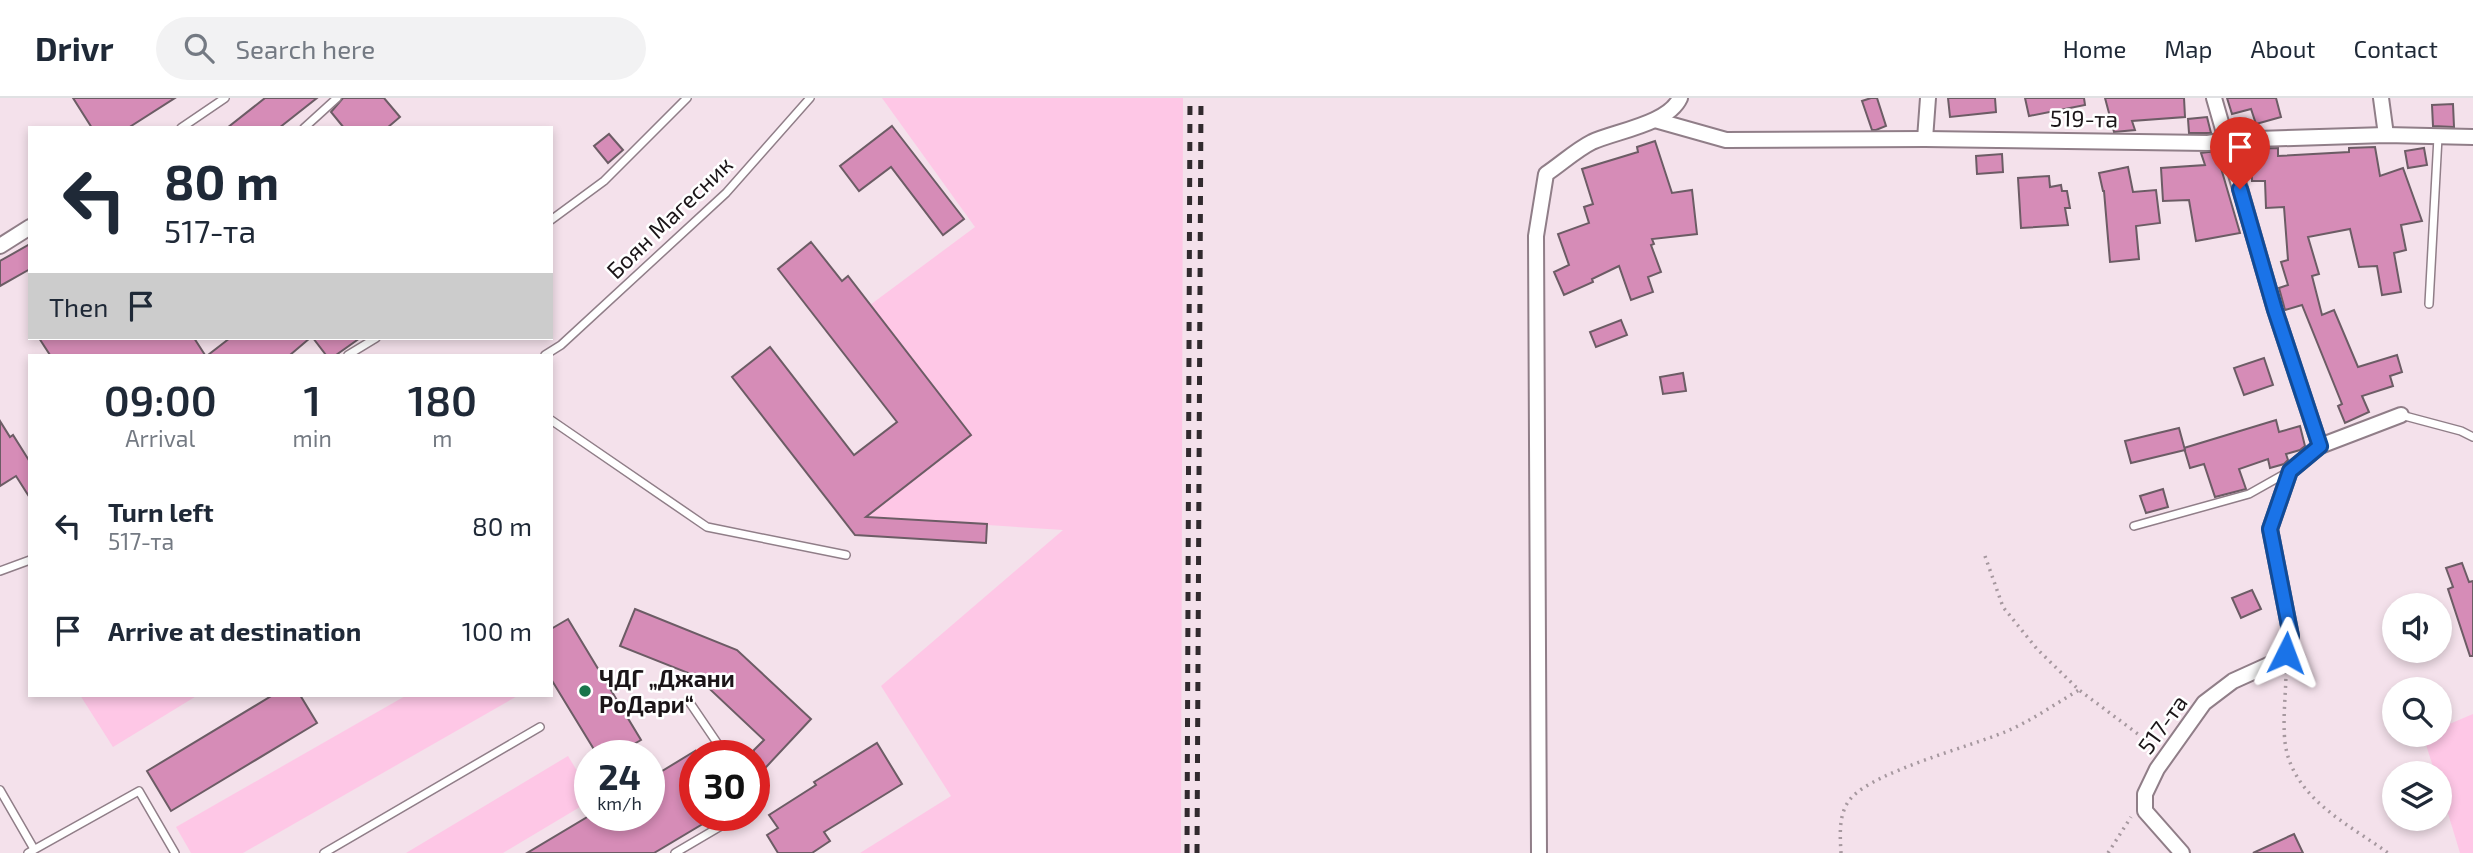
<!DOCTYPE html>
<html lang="en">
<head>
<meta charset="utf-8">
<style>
  body { margin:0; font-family:"Exo 2",sans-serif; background:#f2f2f3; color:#1f2937; height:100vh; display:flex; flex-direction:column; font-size:26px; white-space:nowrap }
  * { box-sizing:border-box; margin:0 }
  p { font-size:23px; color:#747a83 }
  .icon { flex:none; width:38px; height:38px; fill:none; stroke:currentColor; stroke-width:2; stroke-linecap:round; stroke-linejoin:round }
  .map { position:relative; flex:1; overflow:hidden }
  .side { position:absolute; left:28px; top:256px; width:525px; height:343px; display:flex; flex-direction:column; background:#fff; border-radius:0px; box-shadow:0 4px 10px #0003 }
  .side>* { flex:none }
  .banner { position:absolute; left:28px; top:28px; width:525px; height:214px; border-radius:0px; box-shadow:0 4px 10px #0003; background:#fff; color:#1f2937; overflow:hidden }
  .buttons { position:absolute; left:2382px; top:495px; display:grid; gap:14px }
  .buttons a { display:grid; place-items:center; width:70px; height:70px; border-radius:50%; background:#fff; box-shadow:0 4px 10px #0003; font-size:35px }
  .speed { position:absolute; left:574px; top:642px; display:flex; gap:14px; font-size:35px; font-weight:700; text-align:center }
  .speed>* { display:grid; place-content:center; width:91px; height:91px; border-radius:50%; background:#fff; box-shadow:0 4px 10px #0003; line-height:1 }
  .speed small { font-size:18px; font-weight:400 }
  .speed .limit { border:10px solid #d22; background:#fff; color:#111 }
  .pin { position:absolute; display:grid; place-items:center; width:60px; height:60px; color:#fff; margin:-72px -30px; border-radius:50% 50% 50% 0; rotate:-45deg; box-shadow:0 0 7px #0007 }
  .pin .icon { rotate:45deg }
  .me { position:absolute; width:77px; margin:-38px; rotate:3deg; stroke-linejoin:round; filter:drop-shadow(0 0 5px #0008) }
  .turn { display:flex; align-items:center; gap:24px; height:147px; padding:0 21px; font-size:32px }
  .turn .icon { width:91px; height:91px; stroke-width:2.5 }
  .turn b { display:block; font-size:49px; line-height:60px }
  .then { display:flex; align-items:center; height:66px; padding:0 21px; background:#0003; gap:14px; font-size:26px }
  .eta { display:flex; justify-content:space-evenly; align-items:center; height:119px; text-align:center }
  .eta b { font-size:42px; font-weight:600; line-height:49px }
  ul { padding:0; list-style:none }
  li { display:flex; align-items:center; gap:21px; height:105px; padding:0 21px }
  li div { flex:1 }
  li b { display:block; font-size:26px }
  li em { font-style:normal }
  header { display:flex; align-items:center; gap:42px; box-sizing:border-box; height:98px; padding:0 35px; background:#fff; border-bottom:2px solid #e0e1e3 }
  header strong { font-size:33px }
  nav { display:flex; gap:38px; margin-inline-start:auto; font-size:24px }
  .search { width:490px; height:63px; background:#f2f2f3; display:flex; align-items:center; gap:18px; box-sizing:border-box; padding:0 24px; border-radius:38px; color:#747a83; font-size:26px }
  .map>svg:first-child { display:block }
  .green { fill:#fec7e6 }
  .building { fill:#d68cb7; stroke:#6c5c65; stroke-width:2 }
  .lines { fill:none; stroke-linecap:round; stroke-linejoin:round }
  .lane-casing { stroke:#907e88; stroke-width:10 }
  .street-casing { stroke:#907e88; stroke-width:18 }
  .path { stroke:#a6989f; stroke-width:3.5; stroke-dasharray:2 5; stroke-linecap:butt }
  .lane { stroke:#fff; stroke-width:7 }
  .street { stroke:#fff; stroke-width:14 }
  .rail { stroke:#312a2e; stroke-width:5; stroke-dasharray:9 9; stroke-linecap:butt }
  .route-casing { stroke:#114b97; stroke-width:18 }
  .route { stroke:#1a73e8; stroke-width:12 }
  .poi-dot { fill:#19754b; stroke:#fff; stroke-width:2.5 }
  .labels { text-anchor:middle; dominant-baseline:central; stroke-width:5; stroke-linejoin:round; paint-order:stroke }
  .street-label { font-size:23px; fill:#1b1518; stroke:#fff }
  .poi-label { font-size:23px; font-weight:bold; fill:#1b1518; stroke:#fff; text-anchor:start }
</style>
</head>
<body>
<header>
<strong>Drivr</strong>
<div class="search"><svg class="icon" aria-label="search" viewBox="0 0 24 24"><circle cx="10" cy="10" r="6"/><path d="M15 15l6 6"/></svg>Search here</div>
<nav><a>Home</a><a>Map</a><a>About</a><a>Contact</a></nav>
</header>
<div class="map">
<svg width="2473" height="755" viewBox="0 0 2473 755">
  <rect width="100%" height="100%" fill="#f4e1eb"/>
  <g class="green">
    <path d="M882 0H1183L1181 755H860L951 698 881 588 1063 432 866 419 971 337 870 207 975 129Z"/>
    <path d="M80 597H198L113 649Z"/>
    <path d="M407 597H519L243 755H191L176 729Z"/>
    <path d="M2473 616V755H2460L2440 689V676L2435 675 2423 637H2440V630Z"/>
    <path d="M568 658 590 694V703L503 755H406Z"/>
  </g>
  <g class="building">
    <path d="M73 0H175L128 30H92Z"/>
    <path d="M265 0H317L279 30H227Z"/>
    <path d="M343 0H384L400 19 387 30H344L331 14Z"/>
    <path d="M1871 0H1877L1886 28 1876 32H1872L1862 3Z"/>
    <path d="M1948 0H1995L1996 14 1950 19Z"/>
    <path d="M2025 0H2084L2085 7 2029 18Z"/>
    <path d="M2105 0H2184L2185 19 2132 23 2135 32 2114 34Z"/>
    <path d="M2227 0H2276L2281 19 2256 26 2251 11 2232 16Z"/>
    <path d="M2453 6 2454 29 2433 28 2432 7Z"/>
    <path d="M2207 19 2211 35H2189L2188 21Z"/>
    <path d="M892 28 964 121 943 137 891 69 859 93 840 68Z"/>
    <path d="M609 36 623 52 608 65 594 48Z"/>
    <path d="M1655 43 1672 95 1692 92 1697 136 1652 141 1654 146 1651 147 1661 174 1648 179 1653 194 1631 202 1619 168 1592 181 1593 184 1564 197 1554 174 1569 167 1558 136 1589 125 1584 109 1593 106 1582 71 1638 54 1637 49Z"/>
    <path d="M2375 49 2380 78 2403 70 2422 123 2401 127 2406 152 2394 155 2401 194 2382 197 2377 168 2359 169 2350 131 2308 139 2319 176 2312 178 2322 217 2334 212 2358 269 2397 257 2402 274 2390 278 2393 288 2362 298 2369 314 2345 325 2338 308 2342 306 2302 207 2285 212 2279 190 2288 187 2281 164 2288 162 2284 109 2266 110 2265 83H2252L2251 51 2278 50V58L2349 54V50Z"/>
    <path d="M2424 50 2427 67 2408 70 2405 53Z"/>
    <path d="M2216 53 2240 135 2196 143 2189 102 2163 103 2161 70 2205 67 2201 55Z"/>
    <path d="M2002 56 2003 74 1977 76 1976 58Z"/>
    <path d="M2128 69 2133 94 2156 92 2160 125 2136 128 2139 161 2110 164 2104 93H2103L2099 75Z"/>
    <path d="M2049 78 2050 89 2061 87 2062 93H2067L2070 110H2065L2068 127 2021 130 2018 80Z"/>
    <path d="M811 144 842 183 848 178 971 337 866 419 987 426 986 445 855 437 732 279 770 249 854 357 897 324 778 171Z"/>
    <path d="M30 146V171L0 188V163Z"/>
    <path d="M1621 222 1627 237 1596 249 1590 234Z"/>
    <path d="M39 240H194L205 257H50Z"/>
    <path d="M230 240H310L290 257H208Z"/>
    <path d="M313 240H360L336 257H326Z"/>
    <path d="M2264 260 2273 287 2244 297 2234 270Z"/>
    <path d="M1683 275 1686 293 1663 296 1660 279Z"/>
    <path d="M2276 322 2279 334 2300 328 2305 348 2300 352 2286 356 2288 362 2284 366 2270 370 2268 361 2239 371 2246 391 2215 399 2204 366 2190 370 2184 350Z"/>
    <path d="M0 323 10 339 13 337 30 364V400L16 378 0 388Z"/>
    <path d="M2179 330 2185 352 2131 365 2125 343Z"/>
    <path d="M2163 391 2168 409 2146 415 2140 398Z"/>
    <path d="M2462 465 2469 484 2473 483V558H2470L2448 491 2453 489 2446 470Z"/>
    <path d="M2252 492 2261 511 2241 520 2232 500Z"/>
    <path d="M635 511 737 552 811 621 754 682V652L764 642 696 578 620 548Z"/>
    <path d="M568 521 641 642 613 658H598L551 581V531Z"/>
    <path d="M273 597H300L317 625 171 713 147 673Z"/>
    <path d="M877 645 902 686 824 734 830 743 812 755H778L767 737 778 730 769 717 816 687 814 684Z"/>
    <path d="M695 653V718H716L654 755H527L589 718H649V681Z"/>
    <path d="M2294 736 2303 755H2253Z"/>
  </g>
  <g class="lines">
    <defs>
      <g id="lane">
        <path d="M181 30 225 0"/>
        <path d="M304 30 337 0"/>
        <path d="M551 122 604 83 687 0"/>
        <path d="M2429 206 2438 39"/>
        <path d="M348 257 376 240"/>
        <path d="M545 257 561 247 726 95 810 0"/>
        <path d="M2401 317 2461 333 2473 339"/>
        <path d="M551 322 707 429 846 457"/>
        <path d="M2134 428 2249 396 2288 374"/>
        <path d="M0 473 30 462"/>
        <path d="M688 602 726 658"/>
        <path d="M0 692 34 751"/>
        <path d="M28 755 139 693 175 755"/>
        <path d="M324 755 540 629"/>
        <path d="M675 755 738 718"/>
      </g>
      <g id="street">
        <path d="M2381 0 2386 37"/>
        <path d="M1655 22 1726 42 1925 41 2208 45 2226 42 2386 37 2473 39"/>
        <path d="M1925 41 1928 0"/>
        <path d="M0 148 30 129"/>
        <path d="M2320 348 2401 317"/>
        <path d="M1539 755 1536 138 1546 76C1561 66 1576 52 1592 44 1616 33 1668 26 1680 0"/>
        <path d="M2182 755 2145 713V696L2157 671 2204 605 2233 583 2275 564 2286 555 2291 538 2270 431 2290 373 2320 348 2275 212 2214 0"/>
      </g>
    </defs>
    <use href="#lane" class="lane-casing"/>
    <use href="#street" class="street-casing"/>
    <g class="path">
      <path d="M1985 458 2003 509 2037 551 2079 592 2154 648"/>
      <path d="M2286 574C2286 598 2281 632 2287 655 2300 704 2350 727 2388 755"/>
      <path d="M1841 755C1840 736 1838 714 1852 699 1877 673 1968 649 2005 634 2031 623 2055 606 2079 592"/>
      <path d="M2108 755 2131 719"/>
    </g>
    <use href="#lane" class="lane"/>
    <use href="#street" class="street"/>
    <g class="rail">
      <path d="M1187 755 1190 0"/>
      <path d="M1197 755 1201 0"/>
    </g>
  </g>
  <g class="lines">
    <defs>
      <path id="route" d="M2240 91 2275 212 2320 348 2290 373 2270 431 2291 538 2286 555"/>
    </defs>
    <use href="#route" class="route-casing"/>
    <use href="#route" class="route"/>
  </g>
  <circle class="poi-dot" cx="585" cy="593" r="7"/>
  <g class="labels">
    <g class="street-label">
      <text transform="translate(2084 20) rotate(1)">519-та</text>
      <text transform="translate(669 119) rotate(-44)">Боян Магесник</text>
      <text transform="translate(2162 626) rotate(-54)">517-та</text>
    </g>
    <g class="poi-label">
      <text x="599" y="580">ЧДГ „Джани<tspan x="599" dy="26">РоДари“</tspan></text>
    </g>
  </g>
</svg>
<div class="buttons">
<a><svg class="icon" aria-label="sound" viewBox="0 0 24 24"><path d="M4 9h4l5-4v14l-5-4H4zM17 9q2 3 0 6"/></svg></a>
<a><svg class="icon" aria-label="search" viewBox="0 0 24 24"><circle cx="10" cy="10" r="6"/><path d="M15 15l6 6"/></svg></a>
<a><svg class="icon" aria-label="layers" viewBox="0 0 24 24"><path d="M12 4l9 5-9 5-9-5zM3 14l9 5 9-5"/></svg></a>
</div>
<div class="speed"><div>24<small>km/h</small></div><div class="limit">30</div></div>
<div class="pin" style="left:2240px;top:91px;background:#d93025"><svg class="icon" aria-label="arrive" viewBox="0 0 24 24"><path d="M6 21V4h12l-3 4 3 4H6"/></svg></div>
<svg class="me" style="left:2286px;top:555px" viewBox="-20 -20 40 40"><path d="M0-17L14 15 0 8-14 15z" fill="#1a73e8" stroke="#fff" stroke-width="4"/></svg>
<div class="banner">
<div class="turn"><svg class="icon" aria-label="left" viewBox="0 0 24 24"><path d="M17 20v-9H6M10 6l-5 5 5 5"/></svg><div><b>80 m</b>517-та</div></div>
<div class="then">Then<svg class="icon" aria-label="arrive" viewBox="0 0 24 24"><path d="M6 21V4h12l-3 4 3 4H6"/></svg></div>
</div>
<section class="side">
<div class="eta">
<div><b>09:00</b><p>Arrival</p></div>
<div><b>1</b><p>min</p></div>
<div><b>180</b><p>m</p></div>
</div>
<ul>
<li><svg class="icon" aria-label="left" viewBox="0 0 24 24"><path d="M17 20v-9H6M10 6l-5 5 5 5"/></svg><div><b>Turn left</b><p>517-та</p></div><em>80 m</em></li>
<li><svg class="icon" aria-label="arrive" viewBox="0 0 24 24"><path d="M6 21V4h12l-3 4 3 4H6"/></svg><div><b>Arrive at destination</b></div><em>100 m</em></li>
</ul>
</section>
</div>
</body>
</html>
